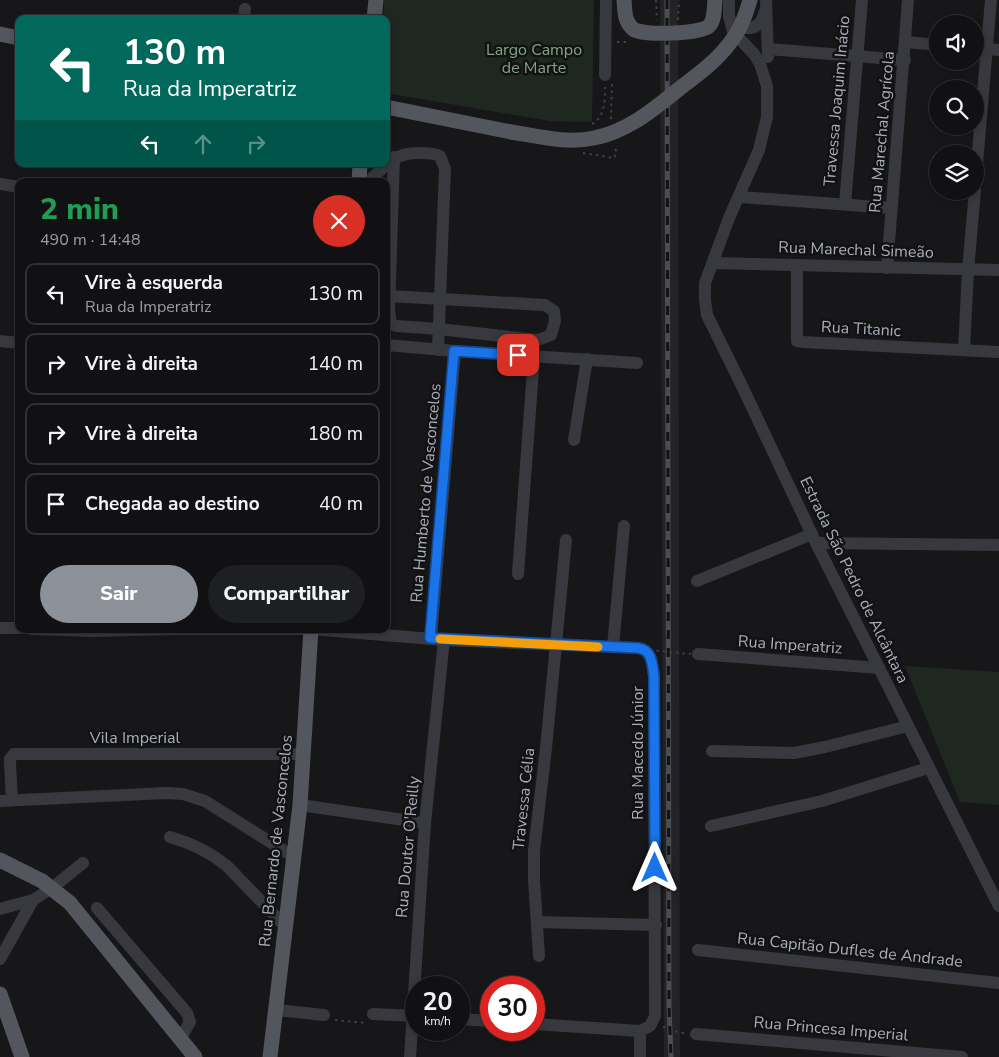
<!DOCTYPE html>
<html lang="pt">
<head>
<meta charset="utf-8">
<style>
  body { margin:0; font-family:"Nunito Sans",sans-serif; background:#1e1f21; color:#f1f3f6; height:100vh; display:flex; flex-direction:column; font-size:19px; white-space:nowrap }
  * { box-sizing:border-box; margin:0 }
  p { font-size:16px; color:#9c9da0 }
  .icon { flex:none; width:28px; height:28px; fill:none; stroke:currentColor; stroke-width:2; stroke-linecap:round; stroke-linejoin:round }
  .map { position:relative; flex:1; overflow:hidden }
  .details { position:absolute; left:15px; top:178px; width:375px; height:455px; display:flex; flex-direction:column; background:#111113; border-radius:10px; box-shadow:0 2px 8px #0003,0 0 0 1px #303133 }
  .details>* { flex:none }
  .top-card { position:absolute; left:15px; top:15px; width:375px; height:152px; border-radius:10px; box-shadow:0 2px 8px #0003,0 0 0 1px #303133; background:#00695c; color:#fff; overflow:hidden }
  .fabs { position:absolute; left:929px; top:15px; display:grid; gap:10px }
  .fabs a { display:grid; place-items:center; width:55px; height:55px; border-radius:50%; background:#111113; box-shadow:0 2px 8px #0003,0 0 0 1px #303133; font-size:25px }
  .speed { position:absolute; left:405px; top:976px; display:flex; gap:10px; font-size:25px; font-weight:700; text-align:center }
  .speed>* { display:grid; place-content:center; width:65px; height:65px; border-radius:50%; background:#111113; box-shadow:0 2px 8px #0003,0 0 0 1px #303133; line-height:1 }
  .speed small { font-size:12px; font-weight:400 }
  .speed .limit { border:8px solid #d22; background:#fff; color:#111 }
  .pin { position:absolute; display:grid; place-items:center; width:42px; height:42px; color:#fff; margin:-21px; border-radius:10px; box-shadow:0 2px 8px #0006 }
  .me { position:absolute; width:55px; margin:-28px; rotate:0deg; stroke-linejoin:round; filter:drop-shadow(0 0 4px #0008) }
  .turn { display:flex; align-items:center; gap:18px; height:105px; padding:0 25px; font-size:22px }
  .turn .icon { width:65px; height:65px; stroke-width:2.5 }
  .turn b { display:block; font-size:35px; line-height:42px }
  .lanes { display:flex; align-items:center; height:48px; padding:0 25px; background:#0003; justify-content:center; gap:25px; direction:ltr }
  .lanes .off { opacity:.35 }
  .round { display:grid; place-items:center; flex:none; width:52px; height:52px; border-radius:26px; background:#1e1f21 }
  .summary { display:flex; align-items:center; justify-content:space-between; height:85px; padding:0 25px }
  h1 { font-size:30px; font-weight:800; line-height:38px; color:#1e9e55 }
  .action { display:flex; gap:10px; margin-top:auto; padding:10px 25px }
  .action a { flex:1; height:58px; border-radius:30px; background:#8c9099; color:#fff; font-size:20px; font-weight:800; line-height:58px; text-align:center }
  .action a+a { background:#1e1f21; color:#f1f3f6 }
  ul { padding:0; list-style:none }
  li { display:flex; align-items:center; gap:15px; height:62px; margin:0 10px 8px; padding:0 15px; border:2px solid #303133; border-radius:10px }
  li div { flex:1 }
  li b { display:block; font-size:19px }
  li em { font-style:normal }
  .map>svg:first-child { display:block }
  .built { fill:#232326 }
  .green { fill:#1f2820 }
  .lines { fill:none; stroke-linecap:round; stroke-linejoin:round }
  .path { stroke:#3e4045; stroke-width:2; stroke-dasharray:2.5 4; stroke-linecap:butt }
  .minor { stroke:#38393e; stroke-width:12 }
  .major { stroke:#54565e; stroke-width:15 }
  .rail-casing { stroke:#4b4d53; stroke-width:5 }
  .rail { stroke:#121214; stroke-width:3; stroke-dasharray:9; stroke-linecap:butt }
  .path-bridge { stroke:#3e4045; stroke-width:2; stroke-dasharray:2.5 4; stroke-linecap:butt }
  .major-bridge { stroke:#54565e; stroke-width:15 }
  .route-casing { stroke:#114b97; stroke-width:12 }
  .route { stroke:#1a73e8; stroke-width:9 }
  .slow { stroke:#f59e0b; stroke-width:9 }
  .labels { text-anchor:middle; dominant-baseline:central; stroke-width:5; stroke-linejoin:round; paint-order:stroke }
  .park-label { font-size:16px; fill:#80a583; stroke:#121214 }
  .street-label { font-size:16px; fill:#a9aeb9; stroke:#121214 }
</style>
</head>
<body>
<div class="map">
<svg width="999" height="1057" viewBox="0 0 999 1057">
  <rect width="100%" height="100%" fill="#171719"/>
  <path class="built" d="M660 0H678L680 1057H664Z"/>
  <g class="green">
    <path d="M384 0H594L592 122 550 121 386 93V19H383Z"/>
    <path d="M905 666 999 672V805L960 802Z"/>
  </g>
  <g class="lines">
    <g class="path">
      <path d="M656 0 657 20"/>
      <path d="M678 20 679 0"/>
      <path d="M617 42H630"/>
      <path d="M611 119 612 84"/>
      <path d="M592 124C605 117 605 100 605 86"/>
      <path d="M583 153 614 158 617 152 613 146"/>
      <path d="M335 1020 365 1023"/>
      <path d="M663 1027C671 1028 676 1033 684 1033"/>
    </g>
    <g class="minor">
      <path d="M729 0V16L733 32 754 54 760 64 767 86V117L759 150 729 218 705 283V300L707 315 743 388 816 543 999 906"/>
      <path d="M766 0 768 57"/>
      <path d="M244 19 245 9"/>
      <path d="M734 23C750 33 761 28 765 11"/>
      <path d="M906 42 938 45"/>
      <path d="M975 48 999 50"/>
      <path d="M768 49 905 60"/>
      <path d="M605 75 606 0"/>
      <path d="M369 181C386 165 395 152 420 153 427 153 434 153 440 156L445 169 438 350"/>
      <path d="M0 184 19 187"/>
      <path d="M975 186 991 0"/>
      <path d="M740 197 891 208"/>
      <path d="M845 204 862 0"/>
      <path d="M713 263 999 270"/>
      <path d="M797 265V341L803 342 999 352"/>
      <path d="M887 268 908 0"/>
      <path d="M389 296 545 305 554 311 555 321 551 335 538 340 439 329 396 326 391 324 389 311 394 157"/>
      <path d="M0 341 19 343"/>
      <path d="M386 345 455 351 637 363"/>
      <path d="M964 350 968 270 975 191"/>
      <path d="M574 440 587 359"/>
      <path d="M816 543 999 545"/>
      <path d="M518 574 534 356"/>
      <path d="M697 581 812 534"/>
      <path d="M0 628H19"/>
      <path d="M32 629 93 631 175 629H311L444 640 638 648C652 650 652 663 654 676L655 1016 650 1026 640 1031 534 1024"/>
      <path d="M431 638 455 351"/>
      <path d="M613 647 624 526"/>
      <path d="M698 654 879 668"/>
      <path d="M712 751 794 753 825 747 908 726"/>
      <path d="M12 800 10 764V759L14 754H304"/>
      <path d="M0 801 166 793 183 794 205 801 294 857"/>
      <path d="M300 805 425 823"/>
      <path d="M711 826 822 801 928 768"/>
      <path d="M170 837C191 843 210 852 227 866L285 926"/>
      <path d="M97 908 187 1013 190 1022 180 1039"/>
      <path d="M0 909 33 900 52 888 83 863"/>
      <path d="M537 922 656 925"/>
      <path d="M698 950 999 983"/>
      <path d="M539 956 534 880V851L546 748 566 540"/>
      <path d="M0 959 33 900"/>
      <path d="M276 1010 324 1015"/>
      <path d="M373 1014 416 1016"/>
      <path d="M459 1019 491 1021"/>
      <path d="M640 1031V1057"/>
      <path d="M696 1034 962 1057"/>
      <path d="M410 1057 425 823 444 640"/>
    </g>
    <g class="major">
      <path d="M374 19 376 0"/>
      <path d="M0 34 19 38"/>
      <path d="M386 107 511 132"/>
      <path d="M359 181 360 164"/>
      <path d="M0 860 42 881 70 903 195 1057"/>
      <path d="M0 994 22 1057"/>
      <path d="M270 1057 300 805 311 629"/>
    </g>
    <defs>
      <path id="rail" d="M667 0 669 1006 671 1057"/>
    </defs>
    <use href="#rail" class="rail-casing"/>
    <use href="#rail" class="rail"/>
    <path class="path-bridge" d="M650 650 691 654"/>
    <g class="major-bridge">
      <path d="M624 0C625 11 624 21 633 29 642 36 701 34 709 26 715 20 714 8 715 0"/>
      <path d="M511 132C538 136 566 144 594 138 630 131 656 107 684 85 700 73 717 60 729 44 740 31 745 17 750 0"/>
    </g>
  </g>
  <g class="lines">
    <defs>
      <path id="route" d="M518 355 454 351 430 638 638 648C652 650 652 663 654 676L655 868"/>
    </defs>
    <use href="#route" class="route-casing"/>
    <use href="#route" class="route"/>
    <path class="slow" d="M440 639 598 647"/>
  </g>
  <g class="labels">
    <g class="park-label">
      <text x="534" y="50">Largo Campo<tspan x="534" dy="18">de Marte</tspan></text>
    </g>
    <g class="street-label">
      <text transform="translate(837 101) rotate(-85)">Travessa Joaquim Inácio</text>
      <text transform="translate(882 132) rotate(-85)">Rua Marechal Agrícola</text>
      <text transform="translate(856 250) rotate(2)">Rua Marechal Simeão</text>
      <text transform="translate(861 329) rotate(3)">Rua Titanic</text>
      <text transform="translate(426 493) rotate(-85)">Rua Humberto de Vasconcelos</text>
      <text transform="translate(854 580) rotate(64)">Estrada São Pedro de Alcântara</text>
      <text transform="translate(790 645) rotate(4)">Rua Imperatriz</text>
      <text x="135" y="738">Vila Imperial</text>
      <text transform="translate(638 753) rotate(-90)">Rua Macedo Júnior</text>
      <text transform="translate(524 799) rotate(-84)">Travessa Célia</text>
      <text transform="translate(276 841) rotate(-84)">Rua Bernardo de Vasconcelos</text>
      <text transform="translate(408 847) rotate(-85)">Rua Doutor O'Reilly</text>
      <text transform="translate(850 950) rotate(6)">Rua Capitão Dufles de Andrade</text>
      <text transform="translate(831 1029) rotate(5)">Rua Princesa Imperial</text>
    </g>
  </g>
</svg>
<div class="fabs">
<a><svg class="icon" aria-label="sound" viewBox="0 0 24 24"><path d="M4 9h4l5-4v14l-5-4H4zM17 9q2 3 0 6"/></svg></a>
<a><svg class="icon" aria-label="search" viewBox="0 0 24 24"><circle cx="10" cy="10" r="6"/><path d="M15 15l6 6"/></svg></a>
<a><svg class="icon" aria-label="layers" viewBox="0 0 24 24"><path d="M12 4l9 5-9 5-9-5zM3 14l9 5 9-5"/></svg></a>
</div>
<div class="speed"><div>20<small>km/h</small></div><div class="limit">30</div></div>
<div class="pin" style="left:518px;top:355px;background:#d93025"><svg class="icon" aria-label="arrive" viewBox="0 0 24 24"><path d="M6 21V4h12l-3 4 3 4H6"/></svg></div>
<svg class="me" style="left:655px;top:868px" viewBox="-20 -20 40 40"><path d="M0-17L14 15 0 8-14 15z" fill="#1a73e8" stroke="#fff" stroke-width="4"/></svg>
<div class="top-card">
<div class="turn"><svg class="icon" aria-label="left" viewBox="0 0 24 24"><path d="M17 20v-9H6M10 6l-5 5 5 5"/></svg><div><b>130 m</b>Rua da Imperatriz</div></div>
<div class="lanes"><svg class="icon" aria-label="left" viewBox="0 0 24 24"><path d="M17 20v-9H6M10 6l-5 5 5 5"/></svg><svg class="icon off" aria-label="ahead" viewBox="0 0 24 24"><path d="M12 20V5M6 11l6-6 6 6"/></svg><svg class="icon off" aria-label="right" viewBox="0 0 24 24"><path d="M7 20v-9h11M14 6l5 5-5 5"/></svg></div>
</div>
<section class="details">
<div class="summary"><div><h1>2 min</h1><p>490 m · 14:48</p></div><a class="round" style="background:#d93025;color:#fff"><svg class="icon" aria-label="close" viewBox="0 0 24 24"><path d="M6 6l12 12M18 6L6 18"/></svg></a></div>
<ul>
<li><svg class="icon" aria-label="left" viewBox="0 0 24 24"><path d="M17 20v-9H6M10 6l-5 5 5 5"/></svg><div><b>Vire à esquerda</b><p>Rua da Imperatriz</p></div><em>130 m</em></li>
<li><svg class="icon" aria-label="right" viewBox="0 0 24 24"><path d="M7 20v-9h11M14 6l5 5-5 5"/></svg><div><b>Vire à direita</b></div><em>140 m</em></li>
<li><svg class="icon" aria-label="right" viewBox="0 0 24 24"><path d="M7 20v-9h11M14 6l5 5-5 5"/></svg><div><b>Vire à direita</b></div><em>180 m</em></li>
<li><svg class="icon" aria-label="arrive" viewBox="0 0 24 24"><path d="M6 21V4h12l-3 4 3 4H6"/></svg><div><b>Chegada ao destino</b></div><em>40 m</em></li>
</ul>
<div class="action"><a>Sair</a><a>Compartilhar</a></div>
</section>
</div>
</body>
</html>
